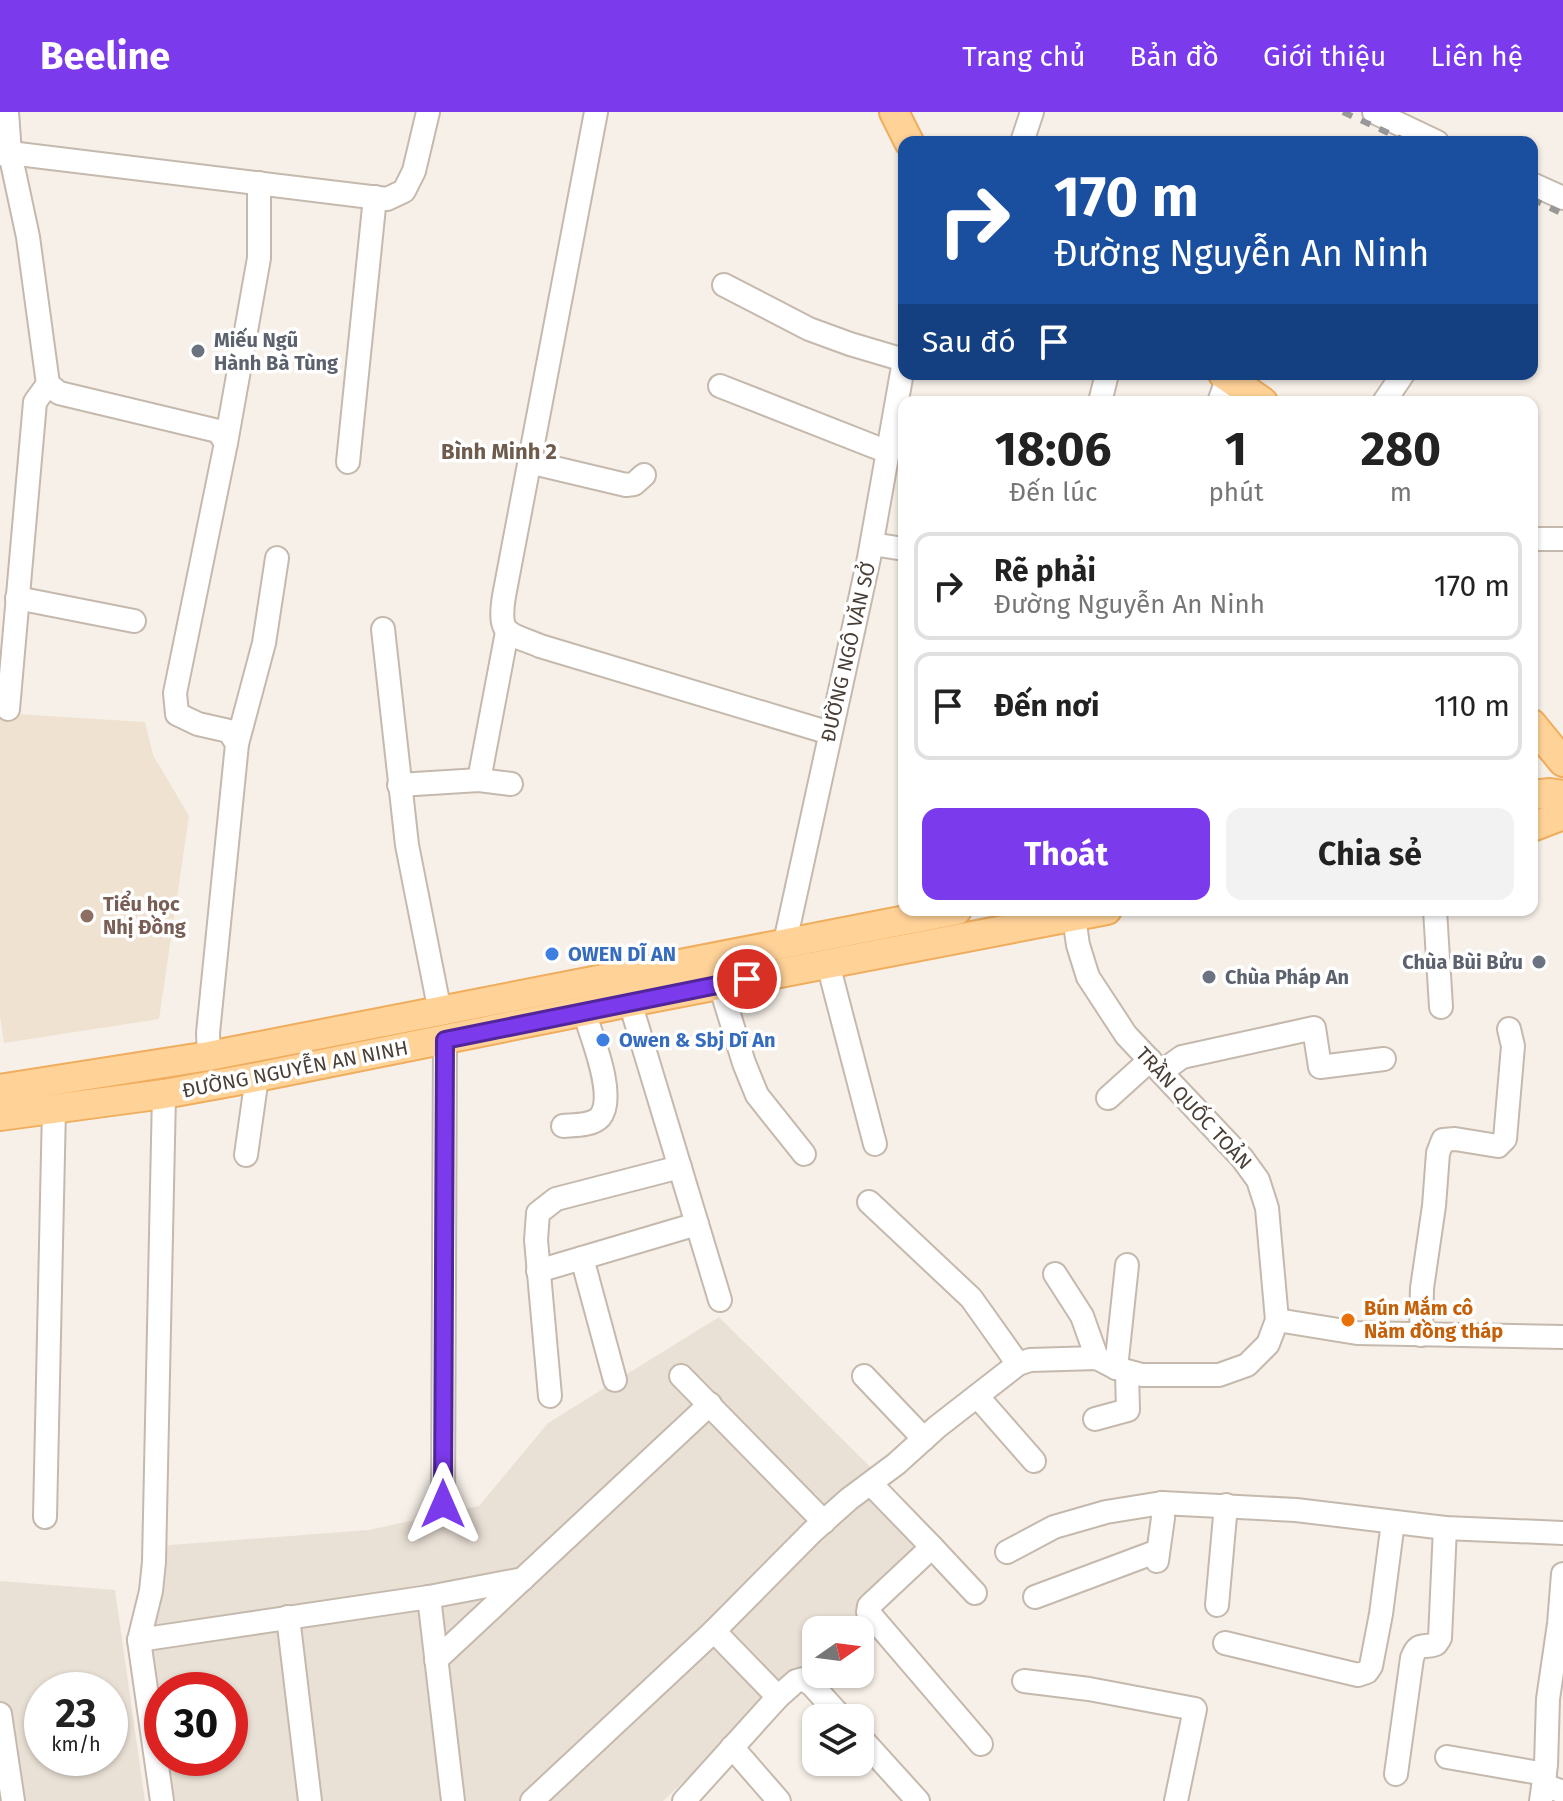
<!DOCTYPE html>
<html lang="vi">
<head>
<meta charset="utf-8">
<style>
  body { margin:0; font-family:"Fira Sans",sans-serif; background:#f2f2f2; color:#222; height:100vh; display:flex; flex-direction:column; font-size:30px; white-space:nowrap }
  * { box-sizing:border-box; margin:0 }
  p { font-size:26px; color:#767676 }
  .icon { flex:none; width:44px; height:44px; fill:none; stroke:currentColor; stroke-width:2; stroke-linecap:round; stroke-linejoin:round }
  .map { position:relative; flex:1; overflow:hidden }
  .side { position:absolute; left:898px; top:284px; width:640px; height:520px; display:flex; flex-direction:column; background:#fff; border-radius:16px; box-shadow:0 2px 6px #0004 }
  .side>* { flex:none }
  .hud { position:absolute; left:898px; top:24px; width:640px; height:244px; border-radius:16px; box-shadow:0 2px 6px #0004; background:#1a4fa0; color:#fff; overflow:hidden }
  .needle { width:52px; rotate:76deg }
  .controls { position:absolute; left:802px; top:1504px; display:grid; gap:16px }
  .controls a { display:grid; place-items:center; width:72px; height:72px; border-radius:16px; background:#fff; box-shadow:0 2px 6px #0004; font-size:40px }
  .speed { position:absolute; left:24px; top:1560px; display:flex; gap:16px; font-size:40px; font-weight:700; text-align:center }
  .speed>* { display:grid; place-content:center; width:104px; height:104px; border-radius:50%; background:#fff; box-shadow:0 2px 6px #0004; line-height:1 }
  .speed small { font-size:20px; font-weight:400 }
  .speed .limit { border:12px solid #d22; background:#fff; color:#111 }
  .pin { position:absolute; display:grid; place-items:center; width:68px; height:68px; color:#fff; margin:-34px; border:4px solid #fff; border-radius:50%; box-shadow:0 2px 8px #0007 }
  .me { position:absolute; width:88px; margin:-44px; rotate:0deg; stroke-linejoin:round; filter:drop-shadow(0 0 6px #0008) }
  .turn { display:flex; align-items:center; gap:28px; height:168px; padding:0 24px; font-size:36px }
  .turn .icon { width:104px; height:104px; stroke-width:2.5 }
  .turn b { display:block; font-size:56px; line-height:68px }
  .then { display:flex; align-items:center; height:76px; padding:0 24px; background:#0003; gap:16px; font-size:30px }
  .eta { display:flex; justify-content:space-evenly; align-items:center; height:136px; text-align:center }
  .eta b { font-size:48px; font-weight:700; line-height:56px }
  .button { display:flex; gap:16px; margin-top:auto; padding:16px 24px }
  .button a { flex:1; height:92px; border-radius:16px; background:#7c3aed; color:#fff; font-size:32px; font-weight:700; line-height:92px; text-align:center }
  .button a+a { background:#f2f2f2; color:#222 }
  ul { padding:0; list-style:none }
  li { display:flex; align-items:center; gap:24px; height:108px; margin:0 16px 12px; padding:0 8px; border:4px solid #e0e0e0; border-radius:16px }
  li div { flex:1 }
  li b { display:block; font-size:30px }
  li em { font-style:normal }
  header { display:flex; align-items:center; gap:48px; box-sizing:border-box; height:112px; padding:0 40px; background:#7c3aed; color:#fff }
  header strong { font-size:38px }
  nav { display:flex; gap:44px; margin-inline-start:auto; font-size:28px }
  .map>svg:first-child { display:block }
  .residential { fill:#eae1d6; fill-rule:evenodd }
  .education { fill:#f0e2d1 }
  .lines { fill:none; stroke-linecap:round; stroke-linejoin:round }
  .minor-casing { stroke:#c5b9ad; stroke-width:26 }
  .major-casing { stroke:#efad5d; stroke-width:32 }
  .minor { stroke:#fff; stroke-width:22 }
  .major { stroke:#ffd298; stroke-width:28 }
  .rail { stroke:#989898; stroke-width:6; stroke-dasharray:10 10; stroke-linecap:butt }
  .route-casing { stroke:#51269a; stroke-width:20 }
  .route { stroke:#7c3aed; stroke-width:14 }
  .worship-dot { fill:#6b7280; stroke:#fff; stroke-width:3 }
  .education-dot { fill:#8d6e63; stroke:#fff; stroke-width:3 }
  .shop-dot { fill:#3f7fe0; stroke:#fff; stroke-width:3 }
  .food-dot { fill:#e8710a; stroke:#fff; stroke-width:3 }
  .labels { text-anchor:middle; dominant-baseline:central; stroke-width:7; stroke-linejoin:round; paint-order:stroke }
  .worship-label { font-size:20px; font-weight:bold; fill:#5b616d; stroke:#fff; text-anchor:start }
  .street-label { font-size:20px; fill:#4a3f36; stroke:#fff }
  .education-label { font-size:20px; font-weight:bold; fill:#785e54; stroke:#fff; text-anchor:start }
  .shop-label { font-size:20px; font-weight:bold; fill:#366cbe; stroke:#fff; text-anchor:start }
  .food-label { font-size:20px; font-weight:bold; fill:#c56008; stroke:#fff; text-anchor:start }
  .neighbourhood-label { font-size:22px; font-weight:bold; fill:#6e5b4c; stroke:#fff }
</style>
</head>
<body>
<header>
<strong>Beeline</strong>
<nav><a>Trang chủ</a><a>Bản đồ</a><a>Giới thiệu</a><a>Liên hệ</a></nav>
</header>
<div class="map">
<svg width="1563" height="1689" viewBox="0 0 1563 1689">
  <rect width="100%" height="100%" fill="#f6f0e8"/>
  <g class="residential">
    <path d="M719 1205 942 1426 844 1518H816V1545L663 1689H159L133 1524 143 1435 369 1418 479 1394 548 1311ZM162 1578H230V1646H162Z"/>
    <path d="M0 1469 115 1478 145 1689H0ZM42 1578H110V1646H42Z"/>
  </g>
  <path class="education" d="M0 601 145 610 153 643 189 704 159 907 4 931 0 905Z"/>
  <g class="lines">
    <defs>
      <g id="minor">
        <path d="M7 0 10 41 28 125 48 272 59 281 218 319 226 331 175 581 177 602 198 612 229 619 237 632 208 921 209 944"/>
        <path d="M596 0 504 484C498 524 507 520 540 534L830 621"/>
        <path d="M1374 0 1437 30"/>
        <path d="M1022 30 1032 0"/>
        <path d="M0 42 10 41 387 87 404 79 414 59 428 0"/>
        <path d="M1532 72 1563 86"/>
        <path d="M724 173 809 217 850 232 904 248"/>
        <path d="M720 274 888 340"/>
        <path d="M1100 290 1107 262"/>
        <path d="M1219 290 1229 262"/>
        <path d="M1384 290 1403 262"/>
        <path d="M226 331 259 146V71"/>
        <path d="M348 350 375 85"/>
        <path d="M529 350 626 373 634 372 644 363"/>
        <path d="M1532 427H1563"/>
        <path d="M872 432 904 437"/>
        <path d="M17 486 134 509"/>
        <path d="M383 517 407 733 440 900"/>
        <path d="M8 597 35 290 48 272"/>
        <path d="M237 632 264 531 277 446"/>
        <path d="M479 668 507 520"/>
        <path d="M399 673 479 668 511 672"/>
        <path d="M1435 798 1441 895"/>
        <path d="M785 830 869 446 904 249"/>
        <path d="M828 852 875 1032"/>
        <path d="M720 873 744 951 757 983 804 1042"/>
        <path d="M626 877 720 1188"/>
        <path d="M1161 960 1182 945 1314 916 1320 955 1384 947"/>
        <path d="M1108 986 1150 948"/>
        <path d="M563 1014C573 1013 592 1014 600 1005 617 984 591 923 584 900"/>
        <path d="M246 1043 257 965"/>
        <path d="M869 1090 971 1186 1018 1252"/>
        <path d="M582 1146 615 1268"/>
        <path d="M538 1159 697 1112"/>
        <path d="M1055 1162 1082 1204 1097 1246"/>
        <path d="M1277 1208 1357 1221 1563 1225"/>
        <path d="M1421 1223 1422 1176 1434 1094 1438 1041 1443 1028 1455 1027 1498 1034 1505 1027 1513 934 1509 917"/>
        <path d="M1116 1256 1127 1153"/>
        <path d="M681 1264 824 1410"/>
        <path d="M864 1264 924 1327"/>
        <path d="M550 1284 536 1128 538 1101 556 1087 680 1055"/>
        <path d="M977 1284 1034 1349"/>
        <path d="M1095 1307 1128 1298 1127 1260"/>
        <path d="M871 1372 932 1435 869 1494 868 1500 981 1632"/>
        <path d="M443 1392 445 928"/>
        <path d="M45 1405 54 996"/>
        <path d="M932 1435 975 1481"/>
        <path d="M1007 1440 1054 1415 1106 1400 1162 1391"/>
        <path d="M1157 1449 1163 1406 1162 1391 1296 1398 1445 1416 1563 1421"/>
        <path d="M429 1485 453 1689"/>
        <path d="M1035 1485 1158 1439"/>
        <path d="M1217 1493 1226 1393"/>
        <path d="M288 1505 310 1689"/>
        <path d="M714 1519 778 1585 796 1569 803 1567 812 1573 842 1606"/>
        <path d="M139 1528 429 1485 523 1467"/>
        <path d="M1225 1531 1358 1563 1367 1560 1371 1554 1381 1502 1393 1410"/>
        <path d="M436 1548 710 1292"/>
        <path d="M1024 1569 1089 1577 1195 1597 1176 1689"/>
        <path d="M0 1602 13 1689"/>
        <path d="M860 1625 918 1689"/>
        <path d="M732 1635 779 1689"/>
        <path d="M1447 1645 1545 1662"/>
        <path d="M1396 1662 1412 1546C1418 1529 1424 1537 1436 1532L1440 1526 1445 1416"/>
        <path d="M1544 1673 1563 1680"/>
        <path d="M162 1689 139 1528 151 1479 154 1450 164 982"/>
        <path d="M532 1689 714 1519 812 1420 849 1387 896 1352 937 1315 1018 1252 1030 1248 1097 1246 1116 1256 1142 1263H1219L1247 1253 1268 1232 1277 1208 1267 1096 1258 1068 1242 1046 1126 923 1088 865 1078 833 1073 798"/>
        <path d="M684 1689 778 1585"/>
        <path d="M1541 1689 1546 1653 1548 1587 1559 1512 1563 1462"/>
      </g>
      <g id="major">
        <path d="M894 0 909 30"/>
        <path d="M1223 262 1263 290"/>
        <path d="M1532 612 1563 650"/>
        <path d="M1532 683 1550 681 1563 683"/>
        <path d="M1532 715 1563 703"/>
        <path d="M0 977 209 944 957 798"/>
        <path d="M0 1004 164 982 257 965 630 890 1107 798"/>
      </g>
    </defs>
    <use href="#minor" class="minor-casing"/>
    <use href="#major" class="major-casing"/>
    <use href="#minor" class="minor"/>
    <use href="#major" class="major"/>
    <g class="rail">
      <path d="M1343 0 1408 30"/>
      <path d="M1532 87 1563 102"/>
    </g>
  </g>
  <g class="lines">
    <defs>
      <path id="route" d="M443 1392 445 928 747 867"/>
    </defs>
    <use href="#route" class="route-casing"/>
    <use href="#route" class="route"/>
  </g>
  <g class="worship-dot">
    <circle cx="198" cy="239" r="8"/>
    <circle cx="1539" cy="850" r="8"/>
    <circle cx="1209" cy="865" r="8"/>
  </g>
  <circle class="education-dot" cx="87" cy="804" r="8"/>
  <g class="shop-dot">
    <circle cx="552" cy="842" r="8"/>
    <circle cx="603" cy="928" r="8"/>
  </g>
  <circle class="food-dot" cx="1348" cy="1208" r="8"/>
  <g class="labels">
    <g class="worship-label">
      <text x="214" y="228">Miếu Ngũ<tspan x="214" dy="23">Hành Bà Tùng</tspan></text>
      <text x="1523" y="850" text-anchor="end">Chùa Bùi Bửu</text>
      <text x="1225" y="865">Chùa Pháp An</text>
    </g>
    <g class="street-label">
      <text transform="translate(848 540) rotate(-77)">ĐƯỜNG NGÔ VĂN SỞ</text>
      <text transform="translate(295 957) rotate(-11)">ĐƯỜNG NGUYỄN AN NINH</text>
      <text transform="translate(1194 996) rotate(47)">TRẦN QUỐC TOẢN</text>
    </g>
    <g class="education-label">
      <text x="103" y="792">Tiểu học<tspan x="103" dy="23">Nhị Đồng</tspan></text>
    </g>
    <g class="shop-label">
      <text x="568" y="842">OWEN DĨ AN</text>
      <text x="619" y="928">Owen &amp; Sbj Dĩ An</text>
    </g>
    <g class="food-label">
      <text x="1364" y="1196">Bún Mắm cô<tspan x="1364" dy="23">Năm đồng tháp</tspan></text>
    </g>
    <g class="neighbourhood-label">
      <text x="499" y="339">Bình Minh 2</text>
    </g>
  </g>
</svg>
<div class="controls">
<a><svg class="needle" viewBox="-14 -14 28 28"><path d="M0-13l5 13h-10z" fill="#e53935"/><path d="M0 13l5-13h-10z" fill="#767676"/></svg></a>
<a><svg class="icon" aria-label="layers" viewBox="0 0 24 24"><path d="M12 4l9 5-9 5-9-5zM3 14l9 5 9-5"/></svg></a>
</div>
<div class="speed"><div>23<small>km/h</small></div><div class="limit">30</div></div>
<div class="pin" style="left:747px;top:867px;background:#d93025"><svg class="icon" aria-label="arrive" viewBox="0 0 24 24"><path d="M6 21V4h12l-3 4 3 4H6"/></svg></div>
<svg class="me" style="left:443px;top:1392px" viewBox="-20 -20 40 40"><path d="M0-17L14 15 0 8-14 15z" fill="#7c3aed" stroke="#fff" stroke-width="4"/></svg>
<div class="hud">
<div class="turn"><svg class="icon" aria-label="right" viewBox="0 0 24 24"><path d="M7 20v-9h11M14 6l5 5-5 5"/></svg><div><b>170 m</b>Đường Nguyễn An Ninh</div></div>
<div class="then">Sau đó<svg class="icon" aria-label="arrive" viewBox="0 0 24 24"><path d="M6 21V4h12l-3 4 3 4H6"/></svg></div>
</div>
<section class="side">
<div class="eta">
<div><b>18:06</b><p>Đến lúc</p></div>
<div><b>1</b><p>phút</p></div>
<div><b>280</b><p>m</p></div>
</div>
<ul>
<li><svg class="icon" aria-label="right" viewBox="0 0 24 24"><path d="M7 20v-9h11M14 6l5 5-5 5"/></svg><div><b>Rẽ phải</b><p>Đường Nguyễn An Ninh</p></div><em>170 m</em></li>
<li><svg class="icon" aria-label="arrive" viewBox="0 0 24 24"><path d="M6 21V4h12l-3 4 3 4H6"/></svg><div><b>Đến nơi</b></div><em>110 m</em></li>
</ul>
<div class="button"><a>Thoát</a><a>Chia sẻ</a></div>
</section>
</div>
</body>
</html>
